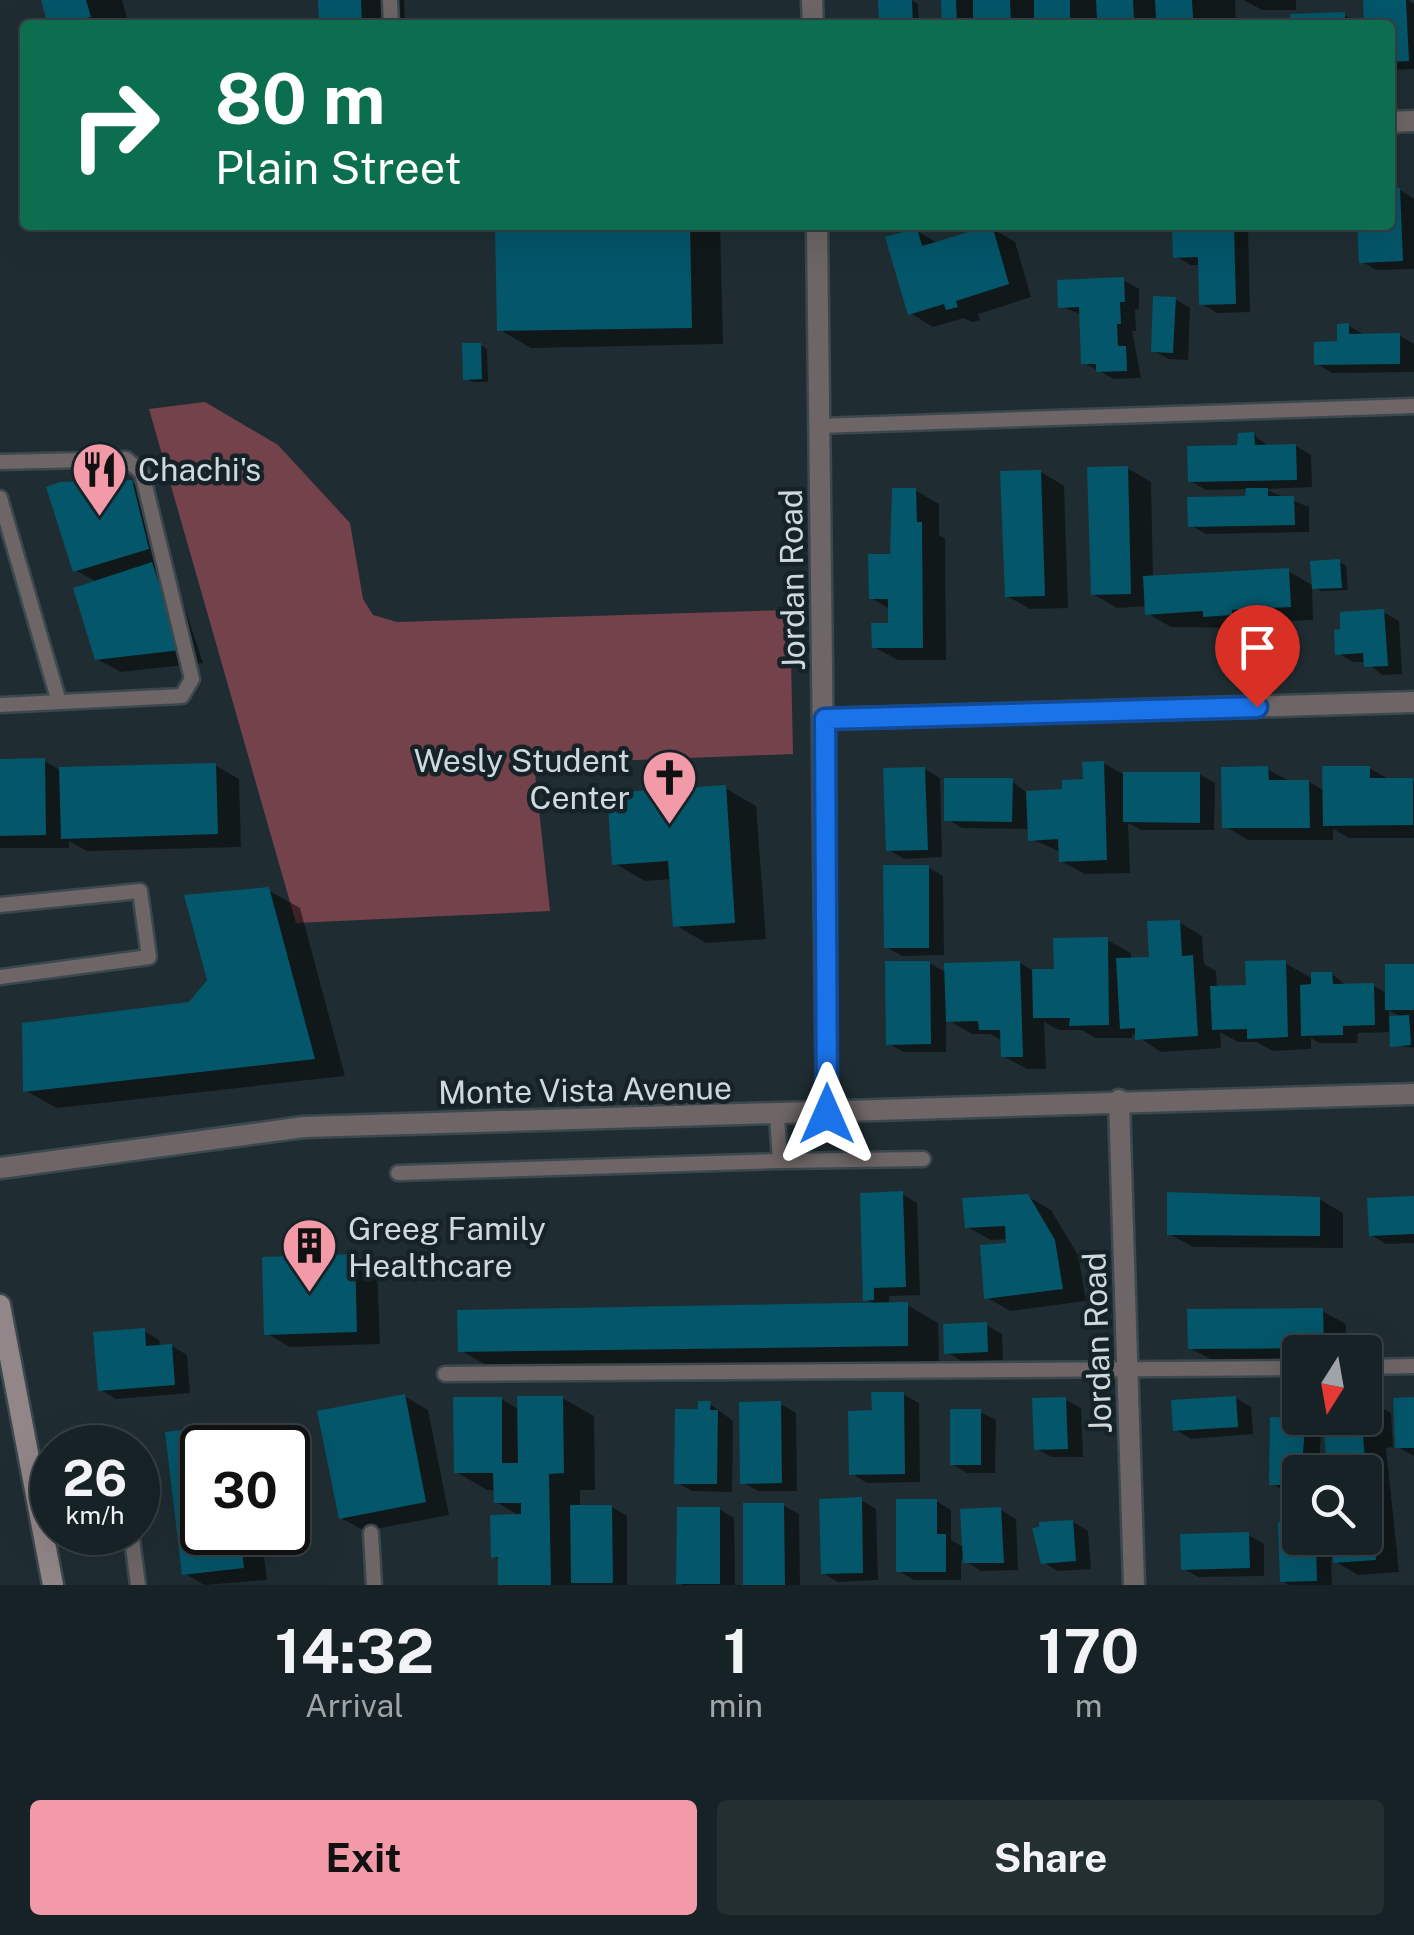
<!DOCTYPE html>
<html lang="en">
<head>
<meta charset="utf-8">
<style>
  body { margin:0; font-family:"Public Sans",sans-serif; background:#242f32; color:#f1f3f6; height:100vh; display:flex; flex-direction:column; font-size:38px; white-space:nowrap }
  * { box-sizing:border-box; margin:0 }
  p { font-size:32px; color:#9ea4a7 }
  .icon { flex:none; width:55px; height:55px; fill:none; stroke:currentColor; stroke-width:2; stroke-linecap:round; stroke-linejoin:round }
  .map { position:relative; height:1585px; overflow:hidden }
  .sheet { display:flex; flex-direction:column; background:#172226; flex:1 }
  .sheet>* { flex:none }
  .hud { position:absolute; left:20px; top:20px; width:1375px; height:210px; border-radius:10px; box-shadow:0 10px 40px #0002,0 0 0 2px #363f43; background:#0b6e4f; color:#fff; overflow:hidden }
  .needle { width:65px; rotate:191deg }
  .controls { position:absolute; left:1282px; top:1335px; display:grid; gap:20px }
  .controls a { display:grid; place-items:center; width:100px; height:100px; border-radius:10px; background:#172226; box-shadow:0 10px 40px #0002,0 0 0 2px #363f43; font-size:50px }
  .speed { position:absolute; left:30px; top:1425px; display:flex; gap:20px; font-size:50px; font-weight:700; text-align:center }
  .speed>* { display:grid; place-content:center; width:130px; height:130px; border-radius:50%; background:#172226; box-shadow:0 10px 40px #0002,0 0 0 2px #363f43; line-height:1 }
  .speed small { font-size:25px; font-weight:400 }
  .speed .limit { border:5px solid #111; border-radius:15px; background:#fff; color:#111 }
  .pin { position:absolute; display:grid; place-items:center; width:85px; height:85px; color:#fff; margin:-102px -42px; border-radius:50% 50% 50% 0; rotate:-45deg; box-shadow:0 0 10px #0007 }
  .pin .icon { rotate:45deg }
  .me { position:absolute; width:110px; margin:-55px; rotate:0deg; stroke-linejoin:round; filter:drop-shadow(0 0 8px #0008) }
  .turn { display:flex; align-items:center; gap:35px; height:210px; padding:0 30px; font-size:45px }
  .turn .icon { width:130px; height:130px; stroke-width:2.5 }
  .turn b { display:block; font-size:70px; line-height:85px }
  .eta { display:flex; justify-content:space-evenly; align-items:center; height:170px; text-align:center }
  .eta b { font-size:60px; font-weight:700; line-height:70px }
  .action { display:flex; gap:20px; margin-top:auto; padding:20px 30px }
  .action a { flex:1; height:115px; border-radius:10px; background:#f39aa8; color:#111; font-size:40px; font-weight:700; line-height:115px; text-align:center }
  .action a+a { background:#242f32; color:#f1f3f6 }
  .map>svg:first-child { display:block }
  .green { fill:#73424a }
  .shadow { fill:#0007; fill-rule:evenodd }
  .building { fill:#04566a }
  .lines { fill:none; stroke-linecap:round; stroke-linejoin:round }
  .lane-casing { stroke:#3b484d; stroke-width:19 }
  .street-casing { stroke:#3b484d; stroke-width:25 }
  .secondary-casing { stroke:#3b484d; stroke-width:25 }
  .lane { stroke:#6d6566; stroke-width:14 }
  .street { stroke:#6d6566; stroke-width:20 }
  .secondary { stroke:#928688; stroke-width:20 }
  .route-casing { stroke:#114b97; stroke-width:25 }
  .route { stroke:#1a73e8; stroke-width:18 }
  .labels { text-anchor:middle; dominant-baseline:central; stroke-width:9; stroke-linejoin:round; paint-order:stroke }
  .poi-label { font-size:32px; fill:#cfd8db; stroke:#152328; text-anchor:start }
  .street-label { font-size:32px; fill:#cfd8db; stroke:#152328 }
</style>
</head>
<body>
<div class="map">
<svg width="1414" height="1585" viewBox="0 0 1414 1585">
  <rect width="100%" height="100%" fill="#1f2d32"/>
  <path class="green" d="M205 402 278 445 350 523 363 599 373 615 397 622 790 610 793 754 534 764 550 911 296 923 149 409Z"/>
  <g class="shadow">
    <path d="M43 0H122L129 25H51Z"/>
    <path d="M320 0H404L405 25H321Z"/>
    <path d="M911 0 918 4 919 25H881Z"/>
    <path d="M944 0H1235L1236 25H982L971 19V25H946Z"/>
    <path d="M1244 0H1296V10H1262Z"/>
    <path d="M1408 0 1414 4V69L1390 70V25H1367L1366 1Z"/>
    <path d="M1344 15 1360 25H1293Z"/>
    <path d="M1400 190 1414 199V269L1376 270 1361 261 1360 225H1390V191Z"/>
    <path d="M498 225H720L723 344 531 348 500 330Z"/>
    <path d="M1174 225 1248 229 1250 312 1217 313 1202 304 1201 265H1191L1175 256Z"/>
    <path d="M991 228 1015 242 1031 297 978 314 980 320 972 322 964 318 933 327 910 313 917 231 939 244Z"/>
    <path d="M1123 280 1139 289V309L1135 310 1136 331H1132L1141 378 1114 379 1084 363 1082 315 1060 306Z"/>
    <path d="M1175 299 1190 308 1188 360 1169 359 1153 351Z"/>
    <path d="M1349 326 1366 336 1399 335 1414 344V372L1332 373 1317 364 1340 343Z"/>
    <path d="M480 345 487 349 488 382H472L465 378Z"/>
    <path d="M1254 435 1269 447 1296 446 1311 455 1312 487 1264 489 1309 507V532L1206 534 1190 525 1248 499V489L1206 490 1190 481Z"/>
    <path d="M1127 468 1151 482 1153 578 1288 571 1314 586 1340 562 1346 566 1348 590 1321 591 1312 586 1313 620 1254 622 1255 628 1171 627 1147 613V606L1117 608 1093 594Z"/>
    <path d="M1041 472 1064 486 1068 608 1030 609 1007 596Z"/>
    <path d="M132 483 156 496 172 562 156 567 175 578 203 663 121 672 97 659V582L75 570Z"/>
    <path d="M915 490 939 504V535L945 538 946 660H898L874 647 890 625V609L871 598 893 556Z"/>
    <path d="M1383 612 1399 621 1402 674 1382 675 1366 662H1353L1338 653Z"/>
    <path d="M44 761 60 770 215 765 239 779 241 847 87 851 69 841V848H0V762Z"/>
    <path d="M1103 763 1123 774H1199L1215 783 1214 830H1141L1128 823 1130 873 1085 874 1061 861V852L1031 839 1030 829 962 828 947 819 1012 781 1027 793 1065 791 1086 782Z"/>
    <path d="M1369 768 1390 780 1414 781V838H1349L1333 829V840H1248L1225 826 1267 769 1291 782H1309L1325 791Z"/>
    <path d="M925 769 940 778 942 857 904 859 889 850Z"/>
    <path d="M725 788 756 806 766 939 706 943 675 925 672 879 645 881 614 863Z"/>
    <path d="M928 867 943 876 944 955 902 956 886 947Z"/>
    <path d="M268 890 300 908 345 1076 57 1108 26 1091 190 1004Z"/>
    <path d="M1179 922 1202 936 1204 964 1216 971 1217 988 1248 987 1285 963 1313 979 1332 974 1347 986H1374L1388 994 1414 967V1048L1393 1045 1392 1032 1358 1033 1357 1043H1319L1311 1038V1049L1273 1051 1257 1042H1238L1220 1032 1221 1048 1161 1052 1132 1033V1038H1095L1082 1030H1059L1044 1022 1046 1069H1027L1003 1056V1041L990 1034H972L946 1019V1052H904L889 1044 929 963 947 973 1020 963 1035 972H1056L1107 940 1131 953V960L1152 959ZM1389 1010 1403 1018H1389Z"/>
    <path d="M902 1194 917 1203 920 1295 889 1296V1305H907L938 1323 939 1362 491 1368 460 1350 876 1305 866 1299Z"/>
    <path d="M1027 1196 1051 1210 1078 1255 1086 1301 1010 1311 986 1297 1008 1239 991 1240 967 1227Z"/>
    <path d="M1319 1199 1343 1213V1248L1193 1247 1169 1234Z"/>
    <path d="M1414 1199V1243L1386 1244 1371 1235Z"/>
    <path d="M354 1257 377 1270 380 1344 290 1347 266 1333Z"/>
    <path d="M1322 1311 1346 1324V1352H1300V1360L1214 1361 1190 1348Z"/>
    <path d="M986 1325 1002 1334 1003 1360 962 1361 946 1352Z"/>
    <path d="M144 1331 159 1340 160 1347 172 1346 187 1355 190 1393 116 1399 101 1390Z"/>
    <path d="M903 1394 919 1403 920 1482 867 1483 852 1474 874 1413Z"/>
    <path d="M404 1396 428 1410 449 1515 365 1531 341 1518Z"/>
    <path d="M562 1398 594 1416 595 1490H580V1507H612L627 1516V1585H501L500 1560 493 1556 522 1517 496 1502V1490H487L456 1472 501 1399 520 1410Z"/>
    <path d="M1236 1398 1251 1407 1253 1434 1191 1439 1176 1430Z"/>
    <path d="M1365 1399 1391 1413 1393 1447 1386 1448 1399 1572 1358 1575 1331 1559 1332 1585H1290L1282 1581 1300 1524V1538H1365V1472H1329L1326 1418H1365Z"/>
    <path d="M1414 1399V1456L1396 1446Z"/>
    <path d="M1066 1400 1081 1408 1083 1457H1052L1037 1449Z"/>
    <path d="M710 1404 733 1421 732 1492 692 1491 676 1482 700 1412Z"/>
    <path d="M781 1404 796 1413 797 1491H758L742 1482Z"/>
    <path d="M980 1412 996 1420 995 1473H967L952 1464Z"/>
    <path d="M1305 1420 1321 1429 1319 1472H1300V1492H1286L1271 1483Z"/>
    <path d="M227 1427 250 1441 251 1448H202V1532H261L267 1580 204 1585 184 1573 167 1434Z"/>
    <path d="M861 1500 876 1509 878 1580 838 1582 823 1573Z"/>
    <path d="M936 1501 951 1510V1540L965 1548 1001 1510 1016 1519 1018 1570 981 1571 961 1559V1580H914L899 1571Z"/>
    <path d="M783 1505 799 1514 800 1585H748Z"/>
    <path d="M719 1509 734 1518 735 1585H683L679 1583Z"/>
    <path d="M1073 1522 1088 1531 1091 1569 1058 1571 1043 1562Z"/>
    <path d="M1248 1535 1264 1544V1576L1199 1577 1183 1569Z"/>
  </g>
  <g class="building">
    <path d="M41 0H86L91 17 48 25Z"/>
    <path d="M318 0H361L362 25H319Z"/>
    <path d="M878 0H912L913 25H879Z"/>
    <path d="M941 0H956L957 25H942Z"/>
    <path d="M973 0H1010L1011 22 973 23Z"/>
    <rect x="1034" y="0" width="36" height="25"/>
    <path d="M1096 0H1133L1134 19 1097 20Z"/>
    <path d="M1155 0H1192L1193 18 1156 19Z"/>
    <path d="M1363 0H1406L1409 61 1390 62V25H1364Z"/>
    <path d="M1345 12V25H1290V14Z"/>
    <path d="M1390 188H1400L1403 261 1359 263 1357 225H1390Z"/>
    <path d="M495 225H690L692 328 497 331Z"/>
    <path d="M992 225 1009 284 956 301 958 307 946 310 944 304 908 315 885 237 917 228 922 246Z"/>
    <path d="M1172 225H1234L1236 304 1199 305 1198 257 1173 258Z"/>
    <path d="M1124 277 1125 302H1120L1121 324H1117L1118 346H1126L1127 371 1096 372V364H1081L1079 307 1058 308 1057 280Z"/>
    <path d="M1153 296 1176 297 1173 353 1151 352Z"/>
    <path d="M1349 323V334L1400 333V364L1314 365V342L1337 341V324Z"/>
    <path d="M462 343H481L482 379 463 380Z"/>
    <path d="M1254 432 1255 445 1296 444 1297 480 1188 482 1187 446 1237 445 1238 433Z"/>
    <path d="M1128 466 1131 594 1091 595 1087 467Z"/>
    <path d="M1041 470 1045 596 1005 597 1000 471Z"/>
    <path d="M132 480 149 549 73 572 46 487 60 482Z"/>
    <path d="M892 488H916L917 522H922L923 648H872L871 623H888V599H869L868 554H890Z"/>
    <path d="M1246 488H1268V496H1294L1295 525 1188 527 1187 497 1245 496Z"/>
    <path d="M1340 559 1342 588 1312 589 1310 561Z"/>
    <path d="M152 562 181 650 95 660 73 588Z"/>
    <path d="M1289 568 1291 607 1232 610V615L1203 617V611L1145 615 1143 576Z"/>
    <path d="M1384 609 1388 666 1364 667 1363 653 1335 655 1334 630 1340 629V612Z"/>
    <path d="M45 758 46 835 0 836V759Z"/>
    <path d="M1104 761 1107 860 1059 862 1058 839 1028 841 1026 791 1062 789V780L1083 779 1082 762Z"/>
    <path d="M216 763 218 834 61 839 59 767Z"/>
    <path d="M1268 766 1269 780H1309L1310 828H1222L1221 767Z"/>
    <path d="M1322 766H1370V778H1413V825L1323 826Z"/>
    <path d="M925 767 928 850 886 851 883 768Z"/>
    <path d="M1123 772H1200V823L1123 822Z"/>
    <path d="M944 778H1013L1012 822 944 821Z"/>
    <path d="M726 785 735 923 673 927 668 861 612 865 607 793Z"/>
    <path d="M883 865H929V948H884Z"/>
    <path d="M269 887 315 1059 23 1092 22 1023 189 1002 207 980 184 895Z"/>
    <path d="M1180 920 1182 956 1193 955 1198 1036 1135 1040V1028L1120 1029 1116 958 1149 957 1147 921Z"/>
    <path d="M1108 937 1109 1025 1069 1026 1070 1018H1033L1032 969H1054L1053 938Z"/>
    <path d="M1286 960 1288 1037 1247 1039V1029L1212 1030 1210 986 1246 985 1245 961Z"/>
    <path d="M885 961H930L931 1044 886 1045Z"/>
    <path d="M1020 961 1023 1057H1001L1000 1030H979L978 1021 946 1022 944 963Z"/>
    <rect x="1385" y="964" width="29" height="46"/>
    <path d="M1311 972H1332L1333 984 1374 983 1375 1025 1343 1026V1035L1301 1036 1300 985 1311 984Z"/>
    <path d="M1409 1015 1411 1045 1390 1047 1389 1016Z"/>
    <path d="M903 1191 906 1287 874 1288V1300L863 1301 860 1193Z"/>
    <path d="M1167 1192 1320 1197V1236L1167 1235Z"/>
    <path d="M1028 1194 1055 1240 1063 1289 984 1299 980 1245 1006 1243 1005 1226 965 1228 962 1198Z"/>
    <path d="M1414 1196V1234L1369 1236 1367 1198Z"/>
    <path d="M355 1254 357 1332 264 1335 262 1257Z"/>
    <path d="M908 1302V1346L458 1352 457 1310Z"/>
    <path d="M1323 1308 1324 1348 1188 1349 1187 1309Z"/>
    <path d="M987 1322 988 1352 944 1354 943 1324Z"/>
    <path d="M145 1328 146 1346 172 1344 175 1385 98 1391 93 1332Z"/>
    <path d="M871 1392H904L905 1474 849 1475 848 1411 872 1410Z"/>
    <path d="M405 1394 426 1502 339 1519 317 1411Z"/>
    <path d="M517 1396H563L564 1473 549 1474 551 1585H498V1557L491 1558 490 1515 521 1514V1503H494L493 1473H454L453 1397H502V1463H518Z"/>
    <path d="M1236 1396 1238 1427 1173 1431 1171 1400Z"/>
    <path d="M1066 1397 1068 1449 1034 1450 1032 1398Z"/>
    <path d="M1414 1397V1448H1395L1393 1398Z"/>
    <path d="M1365 1400 1370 1435H1363L1366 1472H1327L1323 1418H1365Z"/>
    <path d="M698 1401H711L710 1410H718L717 1484H674L675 1409H698Z"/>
    <path d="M781 1401 782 1483 740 1484 739 1402Z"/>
    <rect x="950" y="1409" width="31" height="56"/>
    <path d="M1270 1417 1306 1418 1300 1485H1269Z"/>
    <path d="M227 1425 230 1448H202V1532H240L244 1568 182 1575 165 1432Z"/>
    <path d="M862 1497 863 1573 821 1574 819 1499Z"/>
    <path d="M896 1499H937V1534H946V1572H896Z"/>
    <path d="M743 1503H784L785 1585H743Z"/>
    <path d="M570 1505H612L613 1583H571Z"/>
    <path d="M677 1507H720V1584H676Z"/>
    <path d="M1001 1507 1004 1563H963L960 1509Z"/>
    <path d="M1365 1510 1369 1523 1373 1522 1376 1560 1333 1563 1331 1538H1365Z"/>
    <path d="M1073 1520 1076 1561 1041 1564 1032 1528 1039 1527V1522Z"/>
    <path d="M1300 1521V1538H1316L1317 1581 1280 1582 1278 1522Z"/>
    <path d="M1249 1532 1250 1568 1181 1570 1180 1534Z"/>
  </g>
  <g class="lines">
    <defs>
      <g id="lane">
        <path d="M390 0 391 25"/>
        <path d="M818 426 1414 406"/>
        <path d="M0 462 126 459 142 473 192 679 182 696 0 705"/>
        <path d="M0 498 59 702"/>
        <path d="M0 905 140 891 149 957 0 977"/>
        <path d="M777 1115 780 1161 923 1159"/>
        <path d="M398 1173 780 1161"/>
        <path d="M1365 1367 1414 1366"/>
        <path d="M445 1374 1300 1368"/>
        <path d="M131 1532 138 1585"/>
        <path d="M371 1533 374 1585"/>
      </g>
      <g id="street">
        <path d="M812 0 813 25"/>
        <path d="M1390 122 1414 121"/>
        <path d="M817 225 827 1114"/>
        <path d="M825 719 1414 702"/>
        <path d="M1119 1100 1134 1585"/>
        <path d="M0 1168 304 1127 1414 1094"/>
      </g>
      <path id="secondary" d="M0 1305 53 1585"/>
    </defs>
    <use href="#lane" class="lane-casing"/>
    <use href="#street" class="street-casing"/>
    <use href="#secondary" class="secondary-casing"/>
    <use href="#lane" class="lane"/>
    <use href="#street" class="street"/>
    <use href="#secondary" class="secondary"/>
  </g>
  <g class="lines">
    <defs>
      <path id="route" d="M827 1114 825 719 1257 707"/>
    </defs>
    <use href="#route" class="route-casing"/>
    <use href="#route" class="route"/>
  </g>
  <defs>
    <symbol id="restaurant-pin" viewBox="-11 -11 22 30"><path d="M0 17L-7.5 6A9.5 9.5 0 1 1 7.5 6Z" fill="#f39aa8" stroke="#152328"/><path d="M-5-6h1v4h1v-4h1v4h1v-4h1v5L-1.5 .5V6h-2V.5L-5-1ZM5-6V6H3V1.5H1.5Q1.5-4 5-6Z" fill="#111"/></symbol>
    <symbol id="church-pin" viewBox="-11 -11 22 30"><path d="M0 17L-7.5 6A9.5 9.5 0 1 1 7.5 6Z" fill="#f39aa8" stroke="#152328"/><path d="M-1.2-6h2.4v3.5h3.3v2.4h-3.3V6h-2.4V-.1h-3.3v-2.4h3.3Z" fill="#111"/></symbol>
    <symbol id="building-pin" viewBox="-11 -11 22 30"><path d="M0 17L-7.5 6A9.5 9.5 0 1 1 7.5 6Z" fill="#f39aa8" stroke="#152328"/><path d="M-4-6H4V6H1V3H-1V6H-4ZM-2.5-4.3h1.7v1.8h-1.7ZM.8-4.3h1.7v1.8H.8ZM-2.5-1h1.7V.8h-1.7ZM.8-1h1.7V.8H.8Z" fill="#111"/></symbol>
  </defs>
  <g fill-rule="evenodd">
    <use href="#restaurant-pin" x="68" y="438" width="63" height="86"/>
    <use href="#church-pin" x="638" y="746" width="63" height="86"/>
    <use href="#building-pin" x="278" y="1214" width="63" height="86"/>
  </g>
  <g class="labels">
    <g class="poi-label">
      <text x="138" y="469">Chachi's</text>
      <text x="630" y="760" text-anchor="end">Wesly Student<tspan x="630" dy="37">Center</tspan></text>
      <text x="348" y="1228">Greeg Family<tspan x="348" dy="37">Healthcare</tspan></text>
    </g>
    <g class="street-label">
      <text transform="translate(792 580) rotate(-91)">Jordan Road</text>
      <text transform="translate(585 1090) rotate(-1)">Monte Vista Avenue</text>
      <text transform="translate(1097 1343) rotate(-92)">Jordan Road</text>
    </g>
  </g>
</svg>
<div class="controls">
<a><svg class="needle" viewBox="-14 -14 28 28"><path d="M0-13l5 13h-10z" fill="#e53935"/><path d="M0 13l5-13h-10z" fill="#9ea4a7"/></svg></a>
<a><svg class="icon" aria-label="search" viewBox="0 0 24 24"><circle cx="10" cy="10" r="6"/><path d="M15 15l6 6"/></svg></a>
</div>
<div class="speed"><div>26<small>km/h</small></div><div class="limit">30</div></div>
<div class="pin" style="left:1257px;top:707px;background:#d93025"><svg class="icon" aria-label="arrive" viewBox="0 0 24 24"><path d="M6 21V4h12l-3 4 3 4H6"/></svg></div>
<svg class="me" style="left:827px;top:1114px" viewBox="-20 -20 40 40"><path d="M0-17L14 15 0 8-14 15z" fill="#1a73e8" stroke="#fff" stroke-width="4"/></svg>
<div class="hud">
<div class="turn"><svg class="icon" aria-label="right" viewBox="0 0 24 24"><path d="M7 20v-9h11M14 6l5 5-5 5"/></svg><div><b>80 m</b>Plain Street</div></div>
</div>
</div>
<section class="sheet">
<div class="eta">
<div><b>14:32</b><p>Arrival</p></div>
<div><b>1</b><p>min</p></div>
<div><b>170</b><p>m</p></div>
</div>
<div class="action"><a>Exit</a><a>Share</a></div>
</section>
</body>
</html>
